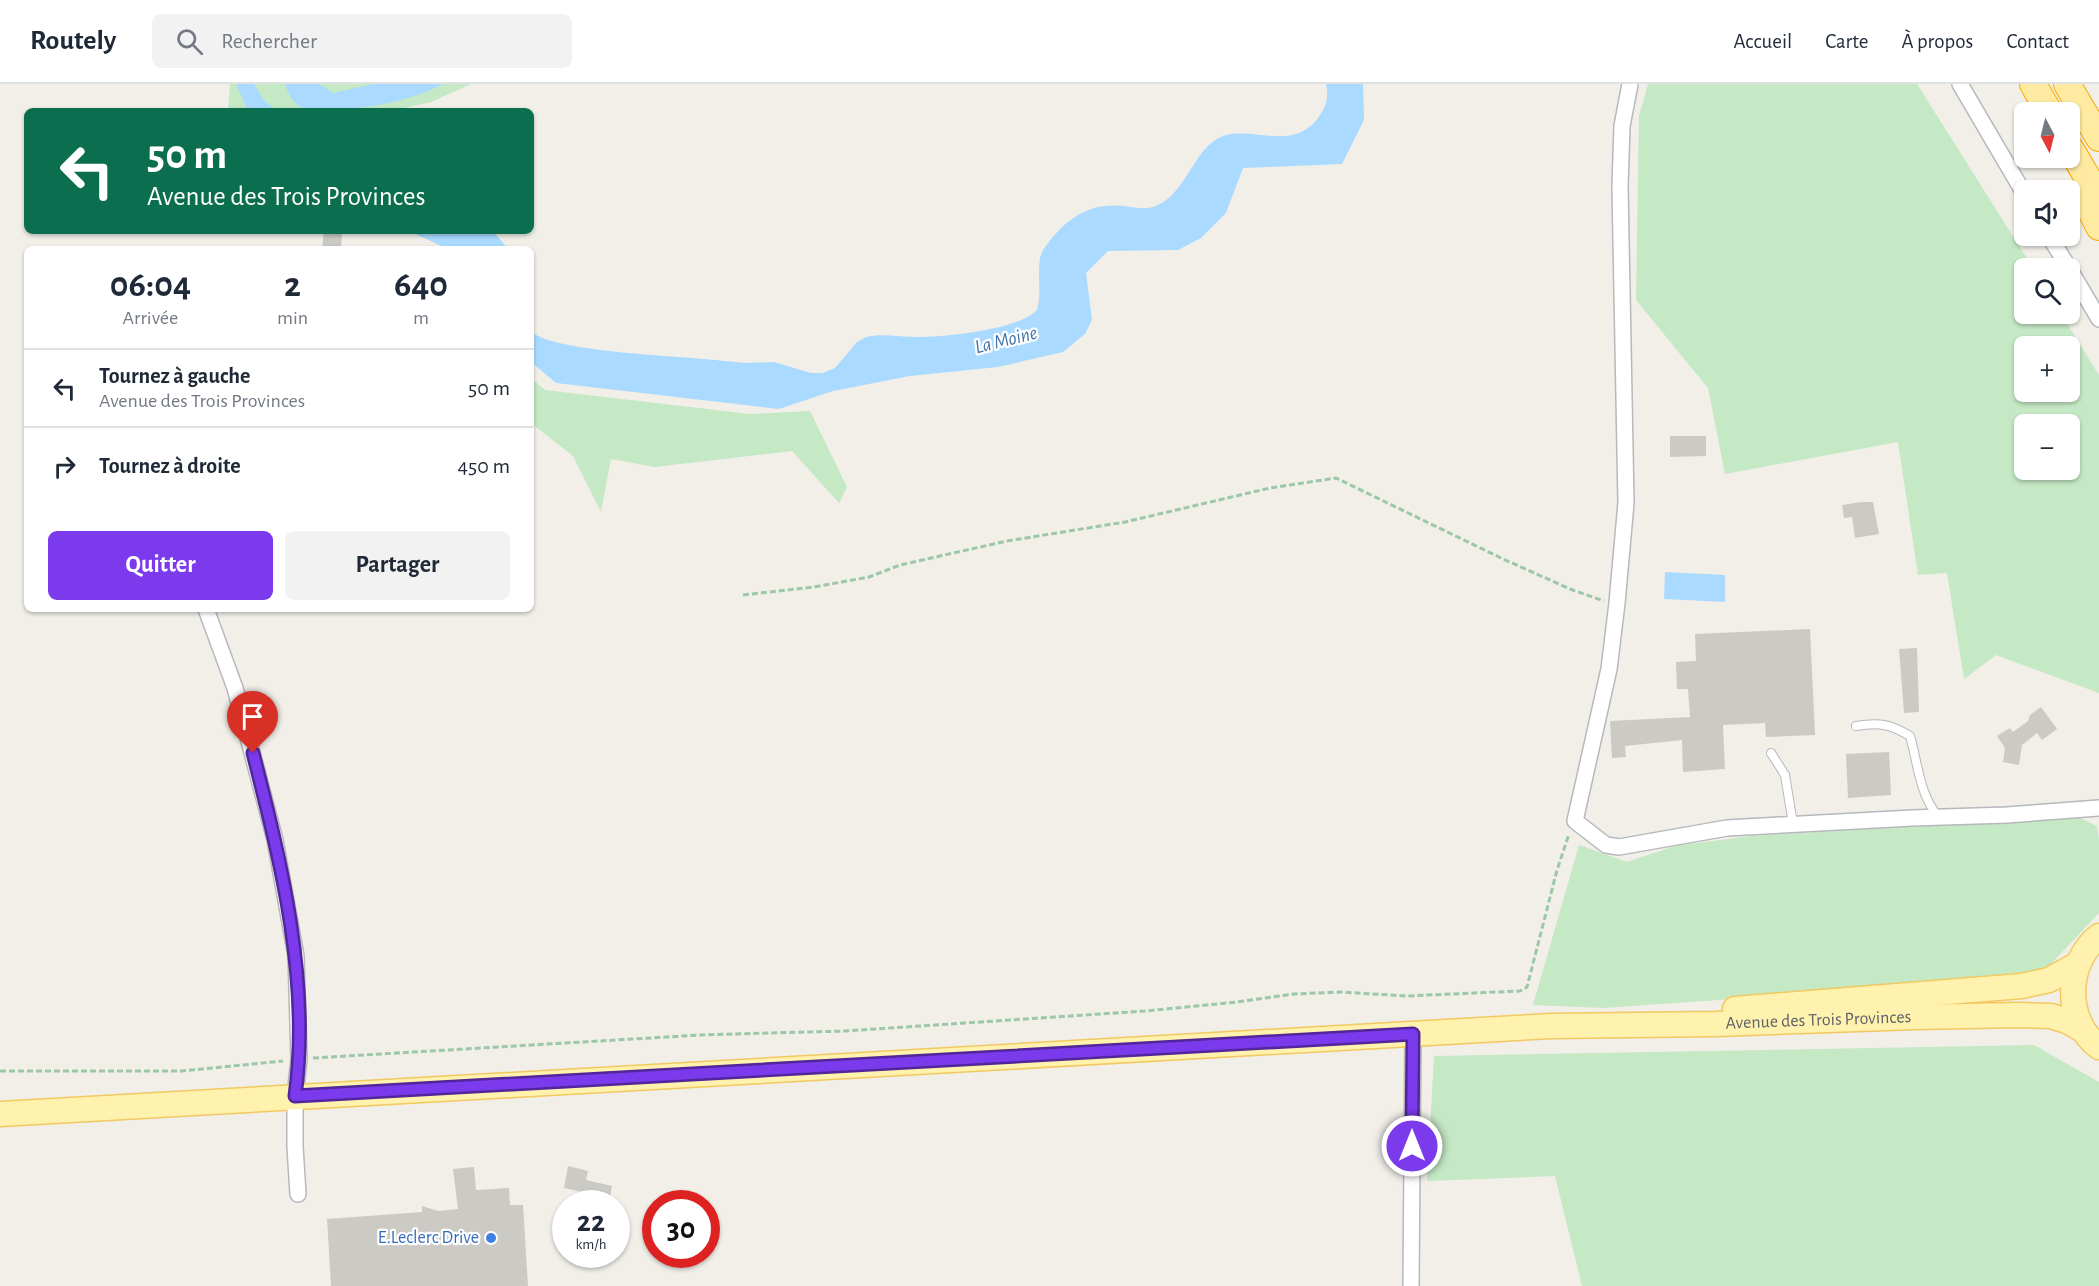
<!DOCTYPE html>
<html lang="fr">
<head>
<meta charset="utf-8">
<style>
  body { margin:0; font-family:"Alegreya Sans",sans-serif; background:#f2f2f3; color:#1f2937; height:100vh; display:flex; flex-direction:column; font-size:22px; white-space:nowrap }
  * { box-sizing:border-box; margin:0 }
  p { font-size:20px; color:#747a83 }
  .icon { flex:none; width:33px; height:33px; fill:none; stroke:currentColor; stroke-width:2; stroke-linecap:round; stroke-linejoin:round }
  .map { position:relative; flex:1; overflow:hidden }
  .side { position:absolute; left:24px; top:162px; width:510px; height:366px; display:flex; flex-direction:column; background:#fff; border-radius:9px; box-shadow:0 2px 4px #0004 }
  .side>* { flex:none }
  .top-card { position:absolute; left:24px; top:24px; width:510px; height:126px; border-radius:9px; box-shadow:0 2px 4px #0004; background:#0b6e4f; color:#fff; overflow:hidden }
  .needle { width:39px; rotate:173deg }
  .buttons { position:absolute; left:2014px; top:18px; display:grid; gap:12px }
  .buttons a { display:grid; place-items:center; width:66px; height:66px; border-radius:9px; background:#fff; box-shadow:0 2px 4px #0004; font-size:30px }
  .speed { position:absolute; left:552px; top:1106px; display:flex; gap:12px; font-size:30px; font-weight:700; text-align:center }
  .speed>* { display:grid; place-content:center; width:78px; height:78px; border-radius:50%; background:#fff; box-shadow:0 2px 4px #0004; line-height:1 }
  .speed small { font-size:15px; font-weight:400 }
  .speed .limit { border:9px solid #d22; background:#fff; color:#111 }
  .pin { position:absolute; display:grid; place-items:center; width:51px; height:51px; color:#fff; margin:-62px -26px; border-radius:50% 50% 50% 0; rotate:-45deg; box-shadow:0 0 6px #0007 }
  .pin .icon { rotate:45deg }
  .me { position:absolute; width:66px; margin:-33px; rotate:0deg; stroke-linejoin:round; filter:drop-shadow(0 0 4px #0008) }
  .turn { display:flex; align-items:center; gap:21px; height:126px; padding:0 24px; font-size:27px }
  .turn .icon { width:78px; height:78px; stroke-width:2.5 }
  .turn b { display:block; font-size:42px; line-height:51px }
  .eta { display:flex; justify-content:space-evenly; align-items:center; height:102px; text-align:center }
  .eta b { font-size:36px; font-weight:700; line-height:42px }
  .action { display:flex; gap:12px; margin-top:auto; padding:12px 24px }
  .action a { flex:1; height:69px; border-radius:9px; background:#7c3aed; color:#fff; font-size:24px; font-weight:700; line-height:69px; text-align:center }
  .action a+a { background:#f2f2f3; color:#1f2937 }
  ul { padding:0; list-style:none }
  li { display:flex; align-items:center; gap:18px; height:78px; padding:0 24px; border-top:2px solid #e0e1e3 }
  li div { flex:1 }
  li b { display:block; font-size:22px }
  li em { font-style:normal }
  header { display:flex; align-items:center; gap:36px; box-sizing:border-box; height:84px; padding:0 30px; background:#fff; border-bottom:2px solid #e0e1e3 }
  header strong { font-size:28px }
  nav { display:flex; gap:33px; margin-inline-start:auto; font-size:21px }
  .search { width:420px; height:54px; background:#f2f2f3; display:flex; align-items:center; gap:15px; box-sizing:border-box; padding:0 21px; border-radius:9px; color:#747a83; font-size:22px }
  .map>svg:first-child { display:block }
  .green { fill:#c5e8c5; fill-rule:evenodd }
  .water { fill:#aadaff }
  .building { fill:#cccac5 }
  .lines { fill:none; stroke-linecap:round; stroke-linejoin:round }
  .service-casing { stroke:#b5b8bc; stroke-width:10 }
  .minor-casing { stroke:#b5b8bc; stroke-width:18 }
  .primary-casing { stroke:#f2c960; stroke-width:27 }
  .trunk-casing { stroke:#f9ab00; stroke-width:28 }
  .path { stroke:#9cc7a9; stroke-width:3; stroke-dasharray:6 3; stroke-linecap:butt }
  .service { stroke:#fff; stroke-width:8 }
  .minor { stroke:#fff; stroke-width:15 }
  .primary { stroke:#fff2af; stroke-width:24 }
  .trunk { stroke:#feeaa1; stroke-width:26 }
  .route-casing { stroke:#51269a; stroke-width:15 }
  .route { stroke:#7c3aed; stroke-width:10 }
  .shop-dot { fill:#3f7fe0; stroke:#fff; stroke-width:2 }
  .labels { text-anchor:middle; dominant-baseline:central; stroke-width:4.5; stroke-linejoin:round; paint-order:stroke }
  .street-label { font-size:18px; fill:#5f6368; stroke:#fff }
  .shop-label { font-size:18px; fill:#366cbe; stroke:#fff; text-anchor:end }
  .water-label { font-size:20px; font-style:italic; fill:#4174aa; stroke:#fff }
</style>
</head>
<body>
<header>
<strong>Routely</strong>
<div class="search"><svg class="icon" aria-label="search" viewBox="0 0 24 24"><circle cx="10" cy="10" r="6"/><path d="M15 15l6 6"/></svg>Rechercher</div>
<nav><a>Accueil</a><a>Carte</a><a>À propos</a><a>Contact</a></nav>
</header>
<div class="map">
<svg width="2099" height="1202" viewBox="0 0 2099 1202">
  <rect width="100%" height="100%" fill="#f1efe8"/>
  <g class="green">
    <path d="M230 0H471L431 18 391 27H228Z"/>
    <path d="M1648 0H1917L2033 184H2025V230H2061L2099 291V609L1996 571 1964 595 1947 489 1918 491 1898 358 1725 390 1708 304 1636 216 1639 32ZM2070 262V308H2025V262ZM2070 340V386H2025V340Z"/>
    <path d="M531 294 545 306 750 330 810 327 847 403 839 419 792 367 655 383 611 375 601 428 573 372 531 339Z"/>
    <path d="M2078 733 2097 742 2099 756V829L2048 883 2030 888 1903 899 1875 905 1603 924 1533 921 1579 761 1627 778 1675 762 1751 752Z"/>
    <path d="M2034 961 2099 998V1202H1582L1555 1092 1427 1097 1434 972Z"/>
  </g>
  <g class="water">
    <path d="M236 0H254L263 15 277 27H248Z"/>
    <path d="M285 0H319L333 9 374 0H443C408 18 370 24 331 26 323 27 312 29 304 25 295 21 288 10 285 0Z"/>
    <path d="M1326 0H1363L1364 36 1342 80 1243 84 1226 129 1201 154 1178 166 1108 167 1086 189 1092 236 1085 250 1063 268 998 283 910 292 833 307 779 325 556 299 531 278V247C552 269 688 272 724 277L746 279 774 278 811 289H823L835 284 857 258 866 253C882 249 900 253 917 253 944 253 1018 246 1037 226 1042 209 1037 192 1040 175 1041 165 1053 153 1060 145 1077 128 1098 119 1122 122 1135 123 1146 127 1158 121 1187 108 1194 63 1223 52 1252 42 1293 68 1318 34 1326 23 1329 14 1326 0Z"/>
    <path d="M409 147H493L508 165H448Z"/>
    <path d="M1665 488 1725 491V518L1664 515Z"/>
  </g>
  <g class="building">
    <path d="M324 147H342L341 165H322Z"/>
    <path d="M1670 352H1706V372L1670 373Z"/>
    <path d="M1861 418H1873L1879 450 1855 454 1852 433 1844 434 1842 421Z"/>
    <path d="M1810 545 1815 651 1766 653 1765 639 1723 641 1725 685 1683 688 1682 656 1625 662 1626 673 1612 674 1610 637 1690 633 1688 605H1677L1676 578 1696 577 1695 550Z"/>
    <path d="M1917 564 1919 628 1904 629 1899 565Z"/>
    <path d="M2041 623 2057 645 2042 656 2037 649 2022 661 2019 681 2003 678 2005 664 1997 652 2010 644 2013 648 2028 637 2030 631Z"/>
    <path d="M1889 668 1891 711 1848 714 1846 670Z"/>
    <path d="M568 1082 588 1087 586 1096 612 1102 610 1114 564 1104Z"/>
    <path d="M474 1083 476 1106 509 1104 510 1121H523L528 1202H331L327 1135 422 1128V1122L438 1127 458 1125 453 1085Z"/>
  </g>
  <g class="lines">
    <defs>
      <g id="service">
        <path d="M1856 642C1879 638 1890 640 1910 652 1918 679 1919 710 1938 732"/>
        <path d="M1771 669 1785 691 1793 740"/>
      </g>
      <g id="minor">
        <path d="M1630 0 1622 42 1620 102 1626 419 1617 519 1609 585 1575 737 1606 761 1619 763 1727 744 1912 734 2007 731 2099 724"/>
        <path d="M1960 0 2025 111"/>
        <path d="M2049 152 2069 184"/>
        <path d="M2070 186 2099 235"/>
        <path d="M206 525 235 604 275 756 296 872 299 975 295 1012V1063L298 1110"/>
        <path d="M1411 1202 1413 950"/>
      </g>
      <g id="primary">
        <path d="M2099 852C2065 879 2064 937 2099 963"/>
        <path d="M1735 925 2022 902 2049 896 2078 880"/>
        <path id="s1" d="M0 1030 1551 942 1715 940 1915 933 2020 931 2051 932 2067 937 2083 946"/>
      </g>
      <g id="trunk">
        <path d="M2033 0 2049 28"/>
        <path d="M2067 0 2099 54"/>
        <path d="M2070 64 2099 113"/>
        <path d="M2091 100 2090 125 2099 143"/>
      </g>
    </defs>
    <use href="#service" class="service-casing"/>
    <use href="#minor" class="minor-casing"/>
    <use href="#primary" class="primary-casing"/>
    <use href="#trunk" class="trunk-casing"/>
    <g class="path">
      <path d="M743 511 814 503 869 493 900 481 1007 457 1125 438 1270 404 1336 394 1501 474 1570 505 1604 517"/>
      <path d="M313 974 700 951 845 947 1145 927 1237 918 1294 910 1341 908 1406 912 1520 907 1527 903 1557 786 1569 750"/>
      <path d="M0 987H182L283 977"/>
    </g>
    <use href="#service" class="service"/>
    <use href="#minor" class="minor"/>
    <use href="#primary" class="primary"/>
    <use href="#trunk" class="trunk"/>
  </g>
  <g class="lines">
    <defs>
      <path id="route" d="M253 669C281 778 311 899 295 1012L1413 950 1412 1062"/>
    </defs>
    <use href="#route" class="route-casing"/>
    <use href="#route" class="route"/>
  </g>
  <circle class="shop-dot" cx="491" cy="1154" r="6"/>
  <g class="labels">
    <g class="street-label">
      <text stroke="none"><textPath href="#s1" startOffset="1821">Avenue des Trois Provinces</textPath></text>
    </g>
    <g class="shop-label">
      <text x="479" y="1154">E.Leclerc Drive</text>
    </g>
    <g class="water-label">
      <text transform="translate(1006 256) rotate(-14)">La Moine</text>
    </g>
  </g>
</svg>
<div class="buttons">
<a><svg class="needle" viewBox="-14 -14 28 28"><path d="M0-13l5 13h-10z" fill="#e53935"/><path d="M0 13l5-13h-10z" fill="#747a83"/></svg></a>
<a><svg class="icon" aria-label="sound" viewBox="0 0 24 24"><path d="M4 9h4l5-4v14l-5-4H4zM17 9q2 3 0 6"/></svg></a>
<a><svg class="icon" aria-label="search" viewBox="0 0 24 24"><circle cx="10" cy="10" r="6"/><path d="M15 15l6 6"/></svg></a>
<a>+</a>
<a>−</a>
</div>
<div class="speed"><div>22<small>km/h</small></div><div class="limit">30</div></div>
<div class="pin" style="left:253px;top:669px;background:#d93025"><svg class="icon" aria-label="arrive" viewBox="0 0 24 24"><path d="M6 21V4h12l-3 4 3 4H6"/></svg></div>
<svg class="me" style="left:1412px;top:1062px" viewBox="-20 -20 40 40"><circle r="17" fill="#7c3aed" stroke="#fff" stroke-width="3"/><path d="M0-11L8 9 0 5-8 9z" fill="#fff"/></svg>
<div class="top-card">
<div class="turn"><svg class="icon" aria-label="left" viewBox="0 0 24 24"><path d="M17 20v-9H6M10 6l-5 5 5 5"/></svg><div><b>50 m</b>Avenue des Trois Provinces</div></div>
</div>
<section class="side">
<div class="eta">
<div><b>06:04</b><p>Arrivée</p></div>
<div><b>2</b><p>min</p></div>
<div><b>640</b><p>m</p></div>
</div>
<ul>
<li><svg class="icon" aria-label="left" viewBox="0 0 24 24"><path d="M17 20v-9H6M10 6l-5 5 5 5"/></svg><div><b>Tournez à gauche</b><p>Avenue des Trois Provinces</p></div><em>50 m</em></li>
<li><svg class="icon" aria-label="right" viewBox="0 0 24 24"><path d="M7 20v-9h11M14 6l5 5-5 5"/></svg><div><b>Tournez à droite</b></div><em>450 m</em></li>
</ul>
<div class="action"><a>Quitter</a><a>Partager</a></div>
</section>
</div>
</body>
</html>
